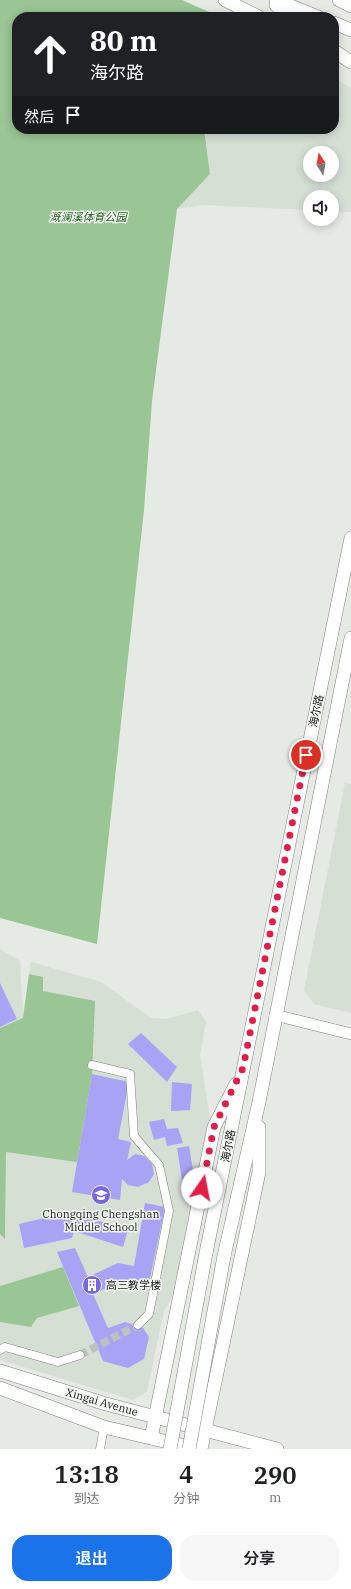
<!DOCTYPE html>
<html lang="zh">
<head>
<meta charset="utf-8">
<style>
  body { margin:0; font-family:"IBM Plex Serif","Noto Sans SC",serif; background:#f6f6f6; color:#202124; height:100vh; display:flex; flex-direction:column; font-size:15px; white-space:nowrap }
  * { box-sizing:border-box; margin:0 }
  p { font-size:13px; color:#757577 }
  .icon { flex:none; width:22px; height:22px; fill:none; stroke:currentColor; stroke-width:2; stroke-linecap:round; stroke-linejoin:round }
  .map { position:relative; height:1449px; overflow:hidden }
  .drawer { display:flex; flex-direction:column; background:#fff; flex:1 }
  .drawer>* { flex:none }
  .guide { position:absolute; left:12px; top:12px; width:327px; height:122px; border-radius:16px; box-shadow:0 2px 10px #0003; background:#202124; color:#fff; overflow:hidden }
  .needle { width:26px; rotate:349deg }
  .fabs { position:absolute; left:303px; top:146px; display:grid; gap:8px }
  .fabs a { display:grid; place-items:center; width:36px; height:36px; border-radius:50%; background:#fff; box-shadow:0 2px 10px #0003; font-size:20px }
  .pin { position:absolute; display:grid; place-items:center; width:34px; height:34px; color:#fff; margin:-17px; border:2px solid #fff; border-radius:50%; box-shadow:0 1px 4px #0007 }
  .me { position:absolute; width:44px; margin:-22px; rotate:12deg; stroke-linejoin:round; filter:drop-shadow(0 0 3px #0008) }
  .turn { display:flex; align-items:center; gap:14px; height:84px; padding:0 12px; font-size:18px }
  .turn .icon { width:52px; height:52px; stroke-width:2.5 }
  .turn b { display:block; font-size:28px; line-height:34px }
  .then { display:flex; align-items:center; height:38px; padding:0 12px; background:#0003; gap:8px; font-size:15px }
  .eta { display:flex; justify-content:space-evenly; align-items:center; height:68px; text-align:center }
  .eta b { font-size:24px; font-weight:600; line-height:28px }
  .primary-button { display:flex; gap:8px; margin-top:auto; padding:8px 12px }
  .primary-button a { flex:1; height:46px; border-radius:16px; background:#1a73e8; color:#fff; font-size:16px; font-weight:600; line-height:46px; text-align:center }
  .primary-button a+a { background:#f6f6f6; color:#202124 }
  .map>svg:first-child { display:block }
  .built { fill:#d5dfd4; fill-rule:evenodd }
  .green { fill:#9ac594 }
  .building { fill:#a9a3f5 }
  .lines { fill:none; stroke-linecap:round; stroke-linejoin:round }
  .minor-tunnel { stroke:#bec2bd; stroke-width:8; stroke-dasharray:8 4; stroke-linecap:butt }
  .minor-casing { stroke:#7f837e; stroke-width:9 }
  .tertiary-casing { stroke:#7f837e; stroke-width:12 }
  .primary-casing { stroke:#7f837e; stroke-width:14 }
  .minor { stroke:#fff; stroke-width:8 }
  .tertiary { stroke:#fff; stroke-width:11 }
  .primary { stroke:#fff; stroke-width:13 }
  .primary-bridge-casing { stroke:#7f837e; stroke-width:14; stroke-linecap:butt }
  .primary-bridge { stroke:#fff; stroke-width:13 }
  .route { stroke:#e11d48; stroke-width:7; stroke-dasharray:0 12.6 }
  .labels { text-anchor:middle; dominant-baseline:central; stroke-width:3; stroke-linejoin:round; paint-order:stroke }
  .park-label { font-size:11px; font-style:italic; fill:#235f1c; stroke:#f2f7f2 }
  .street-label { font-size:11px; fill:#212221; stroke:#f2f7f2 }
  .poi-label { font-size:11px; fill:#212221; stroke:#f2f7f2 }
</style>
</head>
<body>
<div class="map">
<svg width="351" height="1449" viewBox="0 0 351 1449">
  <rect width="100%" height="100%" fill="#e5eae4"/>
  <g class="built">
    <path d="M334 78 351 88V212L332 211V197H310V210L203 205 177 209 210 174 204 129H334ZM310 153H332V175H310Z"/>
    <path d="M345 783 351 784V1013L314 1004 304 990Z"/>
    <path d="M0 949 20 961 23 1015 31 962 101 982 151 1018 167 1019 198 1010 206 1022 200 1055 211 1125 177 1288 164 1311 147 1392 133 1400 0 1360V1234L5 1239 6 1151 23 1019 0 1028Z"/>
  </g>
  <g class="green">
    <path d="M0 0H182L218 16 17 17V129H204L210 174 177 209 152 401 144 510 97 944 0 918Z"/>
    <path d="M29 974 43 977V991L95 1001 92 1074 77 1162 6 1152 5 1239 0 1234V1028L23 1018Z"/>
    <path d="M63 1267 79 1306 37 1318 31 1327 0 1322V1286Z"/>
  </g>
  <g class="building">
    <path d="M0 983 17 1019 0 1027Z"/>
    <path d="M141 1033 177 1067 167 1082 128 1044Z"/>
    <path d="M92 1074 129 1082 118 1139 131 1142 127 1160 135 1154 144 1156 152 1164 154 1174 149 1182 138 1187 128 1185 122 1179 120 1200 72 1192Z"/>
    <path d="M172 1082 192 1084 190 1110 171 1111Z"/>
    <path d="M164 1119 167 1129 178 1128 183 1143 167 1146 165 1137 154 1140 149 1122Z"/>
    <path d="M189 1146 195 1183 183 1186 177 1148Z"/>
    <path d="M145 1203 165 1207 148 1288 120 1282 93 1294 108 1328 125 1322 143 1328 149 1337 144 1359 128 1368 103 1361 57 1252 75 1248 88 1277 118 1263 134 1266Z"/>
    <path d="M70 1212 128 1230 123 1247 74 1231 72 1238 24 1248 19 1224Z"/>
  </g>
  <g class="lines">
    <path class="minor-tunnel" d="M80 1355 138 1325"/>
    <defs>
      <g id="minor">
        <path d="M92 1065 130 1074 134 1136 159 1165 169 1211 149 1314 138 1325"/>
        <path d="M0 1350 5 1347 58 1362 80 1355"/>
        <path d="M100 1449 104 1427"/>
      </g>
      <path id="tertiary" d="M275 1015 351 1034"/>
      <g id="primary">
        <path d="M225 0 259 17"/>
        <path d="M276 0 318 17"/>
        <path d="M339 0 351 6"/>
        <path d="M276 5 292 17"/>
        <path d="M334 23 351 30"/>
        <path d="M334 51 351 62"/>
        <path d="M206 1253 351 538"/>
        <path d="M224 1256 259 1102 351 638"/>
        <path d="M0 1371 106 1404 277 1449"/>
        <path d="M0 1388 104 1427 198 1449"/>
        <path d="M151 1438 214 1127 236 1084"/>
        <path d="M201 1449 259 1172V1127"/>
      </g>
    </defs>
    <use href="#minor" class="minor-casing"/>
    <use href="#tertiary" class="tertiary-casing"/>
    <use href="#primary" class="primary-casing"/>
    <use href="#minor" class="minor"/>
    <use href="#tertiary" class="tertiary"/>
    <use href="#primary" class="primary"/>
    <defs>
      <g id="primary-bridge">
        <path d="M170 1449 206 1253"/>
        <path d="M189 1449 224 1256"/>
      </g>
    </defs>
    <use href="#primary-bridge" class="primary-bridge-casing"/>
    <use href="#primary-bridge" class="primary-bridge"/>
  </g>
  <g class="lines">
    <path class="route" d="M202 1188 214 1127 243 1068 306 755"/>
  </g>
  <defs>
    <symbol id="school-disc" viewBox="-11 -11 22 22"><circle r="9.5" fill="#7966e1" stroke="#f2f7f2"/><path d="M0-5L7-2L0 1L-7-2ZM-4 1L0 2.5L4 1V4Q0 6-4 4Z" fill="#fff"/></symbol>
    <symbol id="building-disc" viewBox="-11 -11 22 22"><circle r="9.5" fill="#7966e1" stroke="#f2f7f2"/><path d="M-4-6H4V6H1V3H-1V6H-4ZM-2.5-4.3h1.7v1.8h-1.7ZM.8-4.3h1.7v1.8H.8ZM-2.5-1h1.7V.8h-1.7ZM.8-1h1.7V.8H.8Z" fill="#fff"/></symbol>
  </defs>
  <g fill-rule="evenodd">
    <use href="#school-disc" x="90" y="1184" width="22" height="22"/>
    <use href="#building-disc" x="81" y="1274" width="22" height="22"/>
  </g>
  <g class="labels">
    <g class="park-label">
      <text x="88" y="217">溉澜溪体育公园</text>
    </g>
    <g class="street-label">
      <text transform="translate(316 711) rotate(-78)">海尔路</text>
      <text transform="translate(228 1146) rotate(-79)">海尔路</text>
      <text transform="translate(102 1402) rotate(16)">Xingai Avenue</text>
    </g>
    <g class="poi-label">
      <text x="101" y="1214">Chongqing Chengshan<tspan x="101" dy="13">Middle School</tspan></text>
      <text x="106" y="1285" text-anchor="start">高三教学楼</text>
    </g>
  </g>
</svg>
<div class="fabs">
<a><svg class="needle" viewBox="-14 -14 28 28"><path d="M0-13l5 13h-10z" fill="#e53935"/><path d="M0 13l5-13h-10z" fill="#757577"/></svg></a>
<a><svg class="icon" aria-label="sound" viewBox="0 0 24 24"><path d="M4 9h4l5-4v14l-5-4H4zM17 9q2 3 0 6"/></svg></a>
</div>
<div class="pin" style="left:306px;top:755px;background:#d93025"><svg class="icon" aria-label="arrive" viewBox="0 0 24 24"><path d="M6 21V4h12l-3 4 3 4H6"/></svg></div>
<svg class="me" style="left:202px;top:1188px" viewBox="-20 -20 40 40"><circle r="19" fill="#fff"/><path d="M0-13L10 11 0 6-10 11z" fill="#e11d48"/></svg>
<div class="guide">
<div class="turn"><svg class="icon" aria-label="ahead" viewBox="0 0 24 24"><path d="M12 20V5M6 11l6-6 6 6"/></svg><div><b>80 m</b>海尔路</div></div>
<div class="then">然后<svg class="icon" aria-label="arrive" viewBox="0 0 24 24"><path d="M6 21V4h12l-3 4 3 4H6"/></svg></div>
</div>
</div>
<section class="drawer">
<div class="eta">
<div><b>13:18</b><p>到达</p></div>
<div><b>4</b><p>分钟</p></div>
<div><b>290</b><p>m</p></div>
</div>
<div class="primary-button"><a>退出</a><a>分享</a></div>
</section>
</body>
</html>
